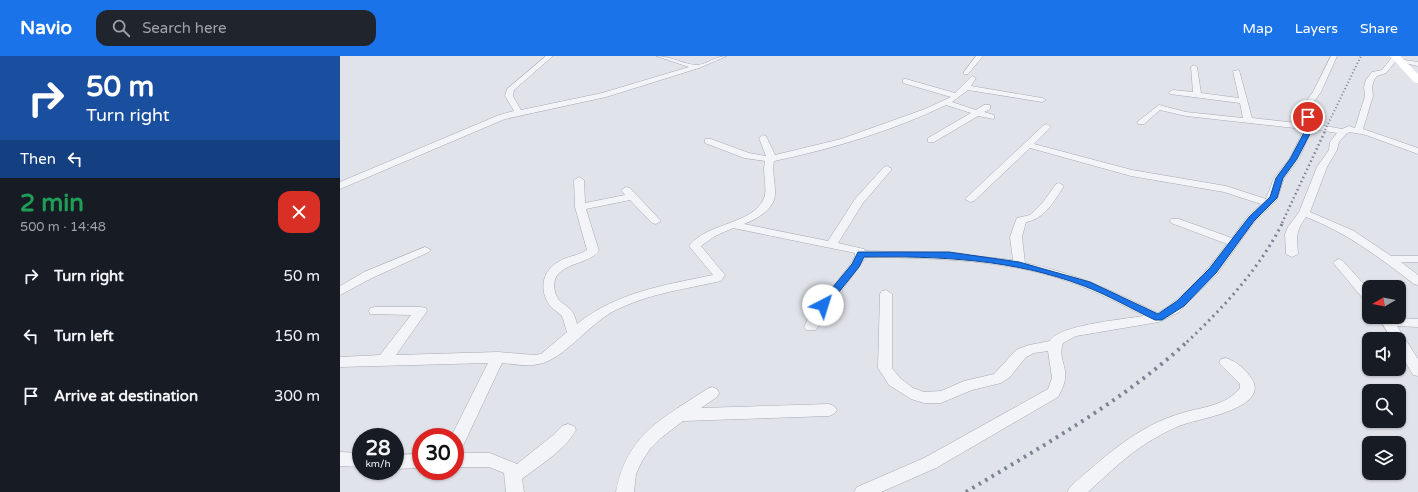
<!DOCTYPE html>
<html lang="en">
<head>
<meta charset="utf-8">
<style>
  body { margin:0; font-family:"Varela Round",sans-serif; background:#20242c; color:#f1f3f6; height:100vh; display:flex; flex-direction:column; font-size:15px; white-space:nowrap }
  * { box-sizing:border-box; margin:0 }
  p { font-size:13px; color:#9ea1a6 }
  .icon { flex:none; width:22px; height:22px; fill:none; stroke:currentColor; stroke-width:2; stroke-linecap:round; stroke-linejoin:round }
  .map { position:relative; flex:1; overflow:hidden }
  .drawer { display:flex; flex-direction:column; background:#171b24; width:340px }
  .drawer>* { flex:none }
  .banner { background:#1a4fa0; color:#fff; overflow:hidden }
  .needle { width:26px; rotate:260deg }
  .buttons { position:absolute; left:1022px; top:224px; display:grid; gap:8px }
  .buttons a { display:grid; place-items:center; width:44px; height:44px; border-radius:8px; background:#171b24; box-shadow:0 1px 3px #0004; font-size:20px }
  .speed { position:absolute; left:12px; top:372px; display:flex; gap:8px; font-size:20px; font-weight:700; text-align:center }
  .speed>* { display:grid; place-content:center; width:52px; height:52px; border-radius:50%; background:#171b24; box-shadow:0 1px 3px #0004; line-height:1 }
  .speed small { font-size:10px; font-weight:400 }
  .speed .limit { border:6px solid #d22; background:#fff; color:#111 }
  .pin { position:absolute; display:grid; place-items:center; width:34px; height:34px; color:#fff; margin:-17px; border:2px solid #fff; border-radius:50%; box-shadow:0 1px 4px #0007 }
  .me { position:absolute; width:44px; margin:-22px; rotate:40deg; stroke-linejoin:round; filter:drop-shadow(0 0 3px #0008) }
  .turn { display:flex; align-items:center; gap:14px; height:84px; padding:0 20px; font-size:18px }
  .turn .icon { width:52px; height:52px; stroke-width:2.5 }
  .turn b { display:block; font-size:28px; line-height:34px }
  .then { display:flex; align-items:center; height:38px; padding:0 20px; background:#0003; gap:8px; font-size:15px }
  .round { display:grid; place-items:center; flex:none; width:42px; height:42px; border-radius:12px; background:#20242c }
  .summary { display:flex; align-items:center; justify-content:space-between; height:68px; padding:0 20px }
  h1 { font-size:24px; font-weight:800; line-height:30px; color:#1e9e55 }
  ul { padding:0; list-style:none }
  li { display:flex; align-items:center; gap:12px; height:60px; padding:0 20px }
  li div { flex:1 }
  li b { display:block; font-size:15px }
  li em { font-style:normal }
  header { display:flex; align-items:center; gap:24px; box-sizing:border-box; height:56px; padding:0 20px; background:#1a73e8; color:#fff }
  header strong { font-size:19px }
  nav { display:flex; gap:22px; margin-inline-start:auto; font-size:14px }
  .search { width:280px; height:36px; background:#20242c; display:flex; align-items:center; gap:10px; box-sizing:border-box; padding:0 14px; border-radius:12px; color:#9ea1a6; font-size:15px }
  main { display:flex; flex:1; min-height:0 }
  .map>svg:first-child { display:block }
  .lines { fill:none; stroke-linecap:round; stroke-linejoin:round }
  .minor-casing { stroke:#a5aab3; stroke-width:1 }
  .minor { fill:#f2f4f7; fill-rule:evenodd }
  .secondary { fill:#fff; fill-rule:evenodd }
  .rail-far3 { stroke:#798393; stroke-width:2; stroke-dasharray:1 2.5; stroke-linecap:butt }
  .rail-far2 { stroke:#798393; stroke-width:2.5; stroke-dasharray:1.5 3; stroke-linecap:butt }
  .rail-far1 { stroke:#798393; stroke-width:3; stroke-dasharray:2 4; stroke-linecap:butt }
  .rail { stroke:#798393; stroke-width:4; stroke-dasharray:2.5 5; stroke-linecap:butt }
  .route { fill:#1a73e8; stroke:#114b97 }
</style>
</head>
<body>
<header>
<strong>Navio</strong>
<div class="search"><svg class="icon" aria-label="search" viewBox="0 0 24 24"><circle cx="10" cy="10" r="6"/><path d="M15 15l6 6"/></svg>Search here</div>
<nav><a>Map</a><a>Layers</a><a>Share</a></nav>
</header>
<main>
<section class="drawer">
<div class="banner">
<div class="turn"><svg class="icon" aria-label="right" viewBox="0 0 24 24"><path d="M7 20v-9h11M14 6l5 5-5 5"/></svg><div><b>50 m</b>Turn right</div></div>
<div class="then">Then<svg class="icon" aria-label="left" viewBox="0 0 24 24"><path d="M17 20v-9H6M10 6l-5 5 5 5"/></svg></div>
</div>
<div class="summary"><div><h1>2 min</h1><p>500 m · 14:48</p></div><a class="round" style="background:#d93025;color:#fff"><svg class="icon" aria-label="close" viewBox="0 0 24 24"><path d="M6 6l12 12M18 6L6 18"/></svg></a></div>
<ul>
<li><svg class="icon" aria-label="right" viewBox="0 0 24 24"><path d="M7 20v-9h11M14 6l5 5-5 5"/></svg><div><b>Turn right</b></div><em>50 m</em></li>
<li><svg class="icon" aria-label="left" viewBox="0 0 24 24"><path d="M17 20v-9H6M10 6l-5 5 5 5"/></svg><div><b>Turn left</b></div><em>150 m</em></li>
<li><svg class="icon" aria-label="arrive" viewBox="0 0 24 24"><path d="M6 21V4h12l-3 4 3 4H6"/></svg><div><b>Arrive at destination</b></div><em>300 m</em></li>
</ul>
</section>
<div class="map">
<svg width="1078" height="436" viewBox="0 0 1078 436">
  <rect width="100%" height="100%" fill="#e0e3e9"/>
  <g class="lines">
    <defs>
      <g id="minor">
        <path d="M206 0H213L174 34 173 40 181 54 262 37 349 11 316 0C331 0 345 9 357 9 366 9 375 0 387 0L359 12 266 41 165 63 0 133V126L159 59 174 55 165 40 167 33Z"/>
        <path d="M636 0H643L628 18H624V16Z"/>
        <path d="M991 0H997L981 36 969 52 975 68 1002 73 1009 70 1015 72 1025 40 1024 31 1026 24 1032 16 1042 14 1053 0H1059L1058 3 1078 6V10L1056 5 1046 17 1037 20 1034 24 1032 31 1033 40 1023 73 1078 92V98L1026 79 1010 76 1006 78 999 86 997 94 987 111 970 156 1014 175 1051 200H1078V206H1061L1078 219V229L1074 228C1040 202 1006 176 966 161 955 176 957 181 958 198L952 201 946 198 945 178 948 171 959 156 977 111 989 94 990 86 997 77 972 73 959 103 944 122 937 144 915 165 877 218 839 256 819 266 736 280 723 287C716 308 735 312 718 341L596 412 541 436H514L517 431 584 402 708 333 712 322 708 295 694 297 686 301 670 321 661 327 632 334 601 347H584L571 343 549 329 538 312 540 238 542 235 546 234 552 238V312L560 322 573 332 584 336 601 335 624 325 654 318 676 294 689 289 710 285C718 269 785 263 804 260 775 245 747 231 715 221 654 203 589 202 526 201L487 255 476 274H466L464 271 469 261 510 209 515 200V197L393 172 375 180 361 190 385 219 381 225C346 233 311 237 278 253 251 265 225 303 199 308 187 311 174 308 162 307L121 394 115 396V381H111L148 307 0 311V301L40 299 71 259 30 258 29 255 30 252 35 251H81L86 252 87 255 56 299 158 296 194 299 201 298 227 276C225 271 224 263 221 259 218 256 214 254 211 251 199 236 201 216 218 206 227 200 238 200 247 194L235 151 234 124 239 121 244 124 245 147 285 139 281 134 286 131 290 132 321 165 316 168 312 167 290 144 246 153 259 195C247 211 205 206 216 239 219 247 226 248 231 254 234 257 236 264 237 268 277 236 325 229 373 219L349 190C367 166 413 169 424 142 428 133 422 117 425 105L404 102 365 87V83H371L409 97 426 100 419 82 423 79 426 80 435 99 501 83 585 53 611 41 563 27V23H566L615 37 632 20 636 22 631 30 702 42 706 44 702 46 628 34 612 46 636 54 644 49H650V53L644 56 654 59V63L638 60 594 86H588V82L631 57 606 49C552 75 492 93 434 105 432 116 435 125 435 136 436 153 417 163 404 168L488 185 515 143 544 111 547 110 552 113 523 147 498 187 524 193 525 195 607 197 673 204 670 181 676 164 677 162 690 159 703 146 716 128 719 127 724 130C714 145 705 163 686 166L682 181 685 207C733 216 775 236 818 257 846 240 868 213 887 188L831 167 830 165 831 163H839L892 182 907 161 921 148 884 136 791 120 690 92 634 145 630 146 625 143 704 69 707 68 711 71 694 88 792 114 886 130 926 143 934 122 950 102 964 73 846 60 820 54 804 68H798L797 66 819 49 846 56 903 62 900 47 830 38 829 36 833 34 853 36 851 11 854 9 857 11 861 37 899 42 893 15 899 14 912 62 966 68 961 52 973 36Z"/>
        <path d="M85 191 91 194 89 196 32 222 0 239V230L24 216Z"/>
        <path d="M999 203 1003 205 1029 234V246L1025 245 995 209 993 207 995 205Z"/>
        <path d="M1038 261 1078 263V271L1057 270 1078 303V320L1073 319 1059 295V283H1052Z"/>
        <path d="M886 302C896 305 906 314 912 323 929 351 864 362 848 367 837 370 827 375 817 381 791 395 770 416 748 436H727L730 431C764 401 797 370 842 357 862 351 886 350 900 332V328L879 307 881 303Z"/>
        <path d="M372 331 377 333 379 337 377 341 361 352 489 348 494 350 497 354 494 358 489 360 343 365 321 382 310 393 302 405 296 418 294 436H276C287 378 322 363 367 333Z"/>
        <path d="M228 368 234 370 236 374C225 394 200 409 182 423L184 436H166L164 417 149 411H115V397H150L177 408 212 380 222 370Z"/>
        <path d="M0 396 21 397V411L0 410Z"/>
        <path d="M81 398V412L55 413V399Z"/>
      </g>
    </defs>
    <use href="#minor" class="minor-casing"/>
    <use href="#minor" class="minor"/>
    <path class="secondary" d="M1050 0H1060L1078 18V27L1074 26Z"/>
    <path class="rail-far3" d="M985 74 1021 0"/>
    <path class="rail-far2" d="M942 167 986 73"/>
    <path class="rail-far1" d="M847 286C884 251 920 212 943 166"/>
    <path class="rail" d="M626 436C702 390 782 346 848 285"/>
  </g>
  <path class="route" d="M966 60H970L974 70 957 103 943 122 937 142 914 165 876 217 844 250 822 264H815C792 253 768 239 744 230 674 203 598 200 524 201L519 211 487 251H480L478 249 512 208 518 196H609L679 206 750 226 818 258 837 245 869 213 909 161 930 141 936 122 950 103 968 69Z"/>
</svg>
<div class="buttons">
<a><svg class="needle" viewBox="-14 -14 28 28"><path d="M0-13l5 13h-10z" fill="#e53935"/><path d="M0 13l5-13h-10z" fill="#9ea1a6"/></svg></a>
<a><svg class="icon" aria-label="sound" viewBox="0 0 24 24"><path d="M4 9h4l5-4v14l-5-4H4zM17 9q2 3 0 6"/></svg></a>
<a><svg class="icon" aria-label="search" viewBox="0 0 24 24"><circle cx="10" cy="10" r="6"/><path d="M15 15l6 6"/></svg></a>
<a><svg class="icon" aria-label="layers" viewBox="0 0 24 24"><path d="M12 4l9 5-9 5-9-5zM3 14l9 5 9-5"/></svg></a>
</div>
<div class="speed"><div>28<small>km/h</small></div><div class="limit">30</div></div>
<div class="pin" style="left:968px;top:61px;background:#d93025"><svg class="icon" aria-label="arrive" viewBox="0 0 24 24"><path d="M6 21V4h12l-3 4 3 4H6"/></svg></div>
<svg class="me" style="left:483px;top:249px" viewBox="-20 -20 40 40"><circle r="19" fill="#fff"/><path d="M0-13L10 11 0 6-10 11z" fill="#1a73e8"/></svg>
</div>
</main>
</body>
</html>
